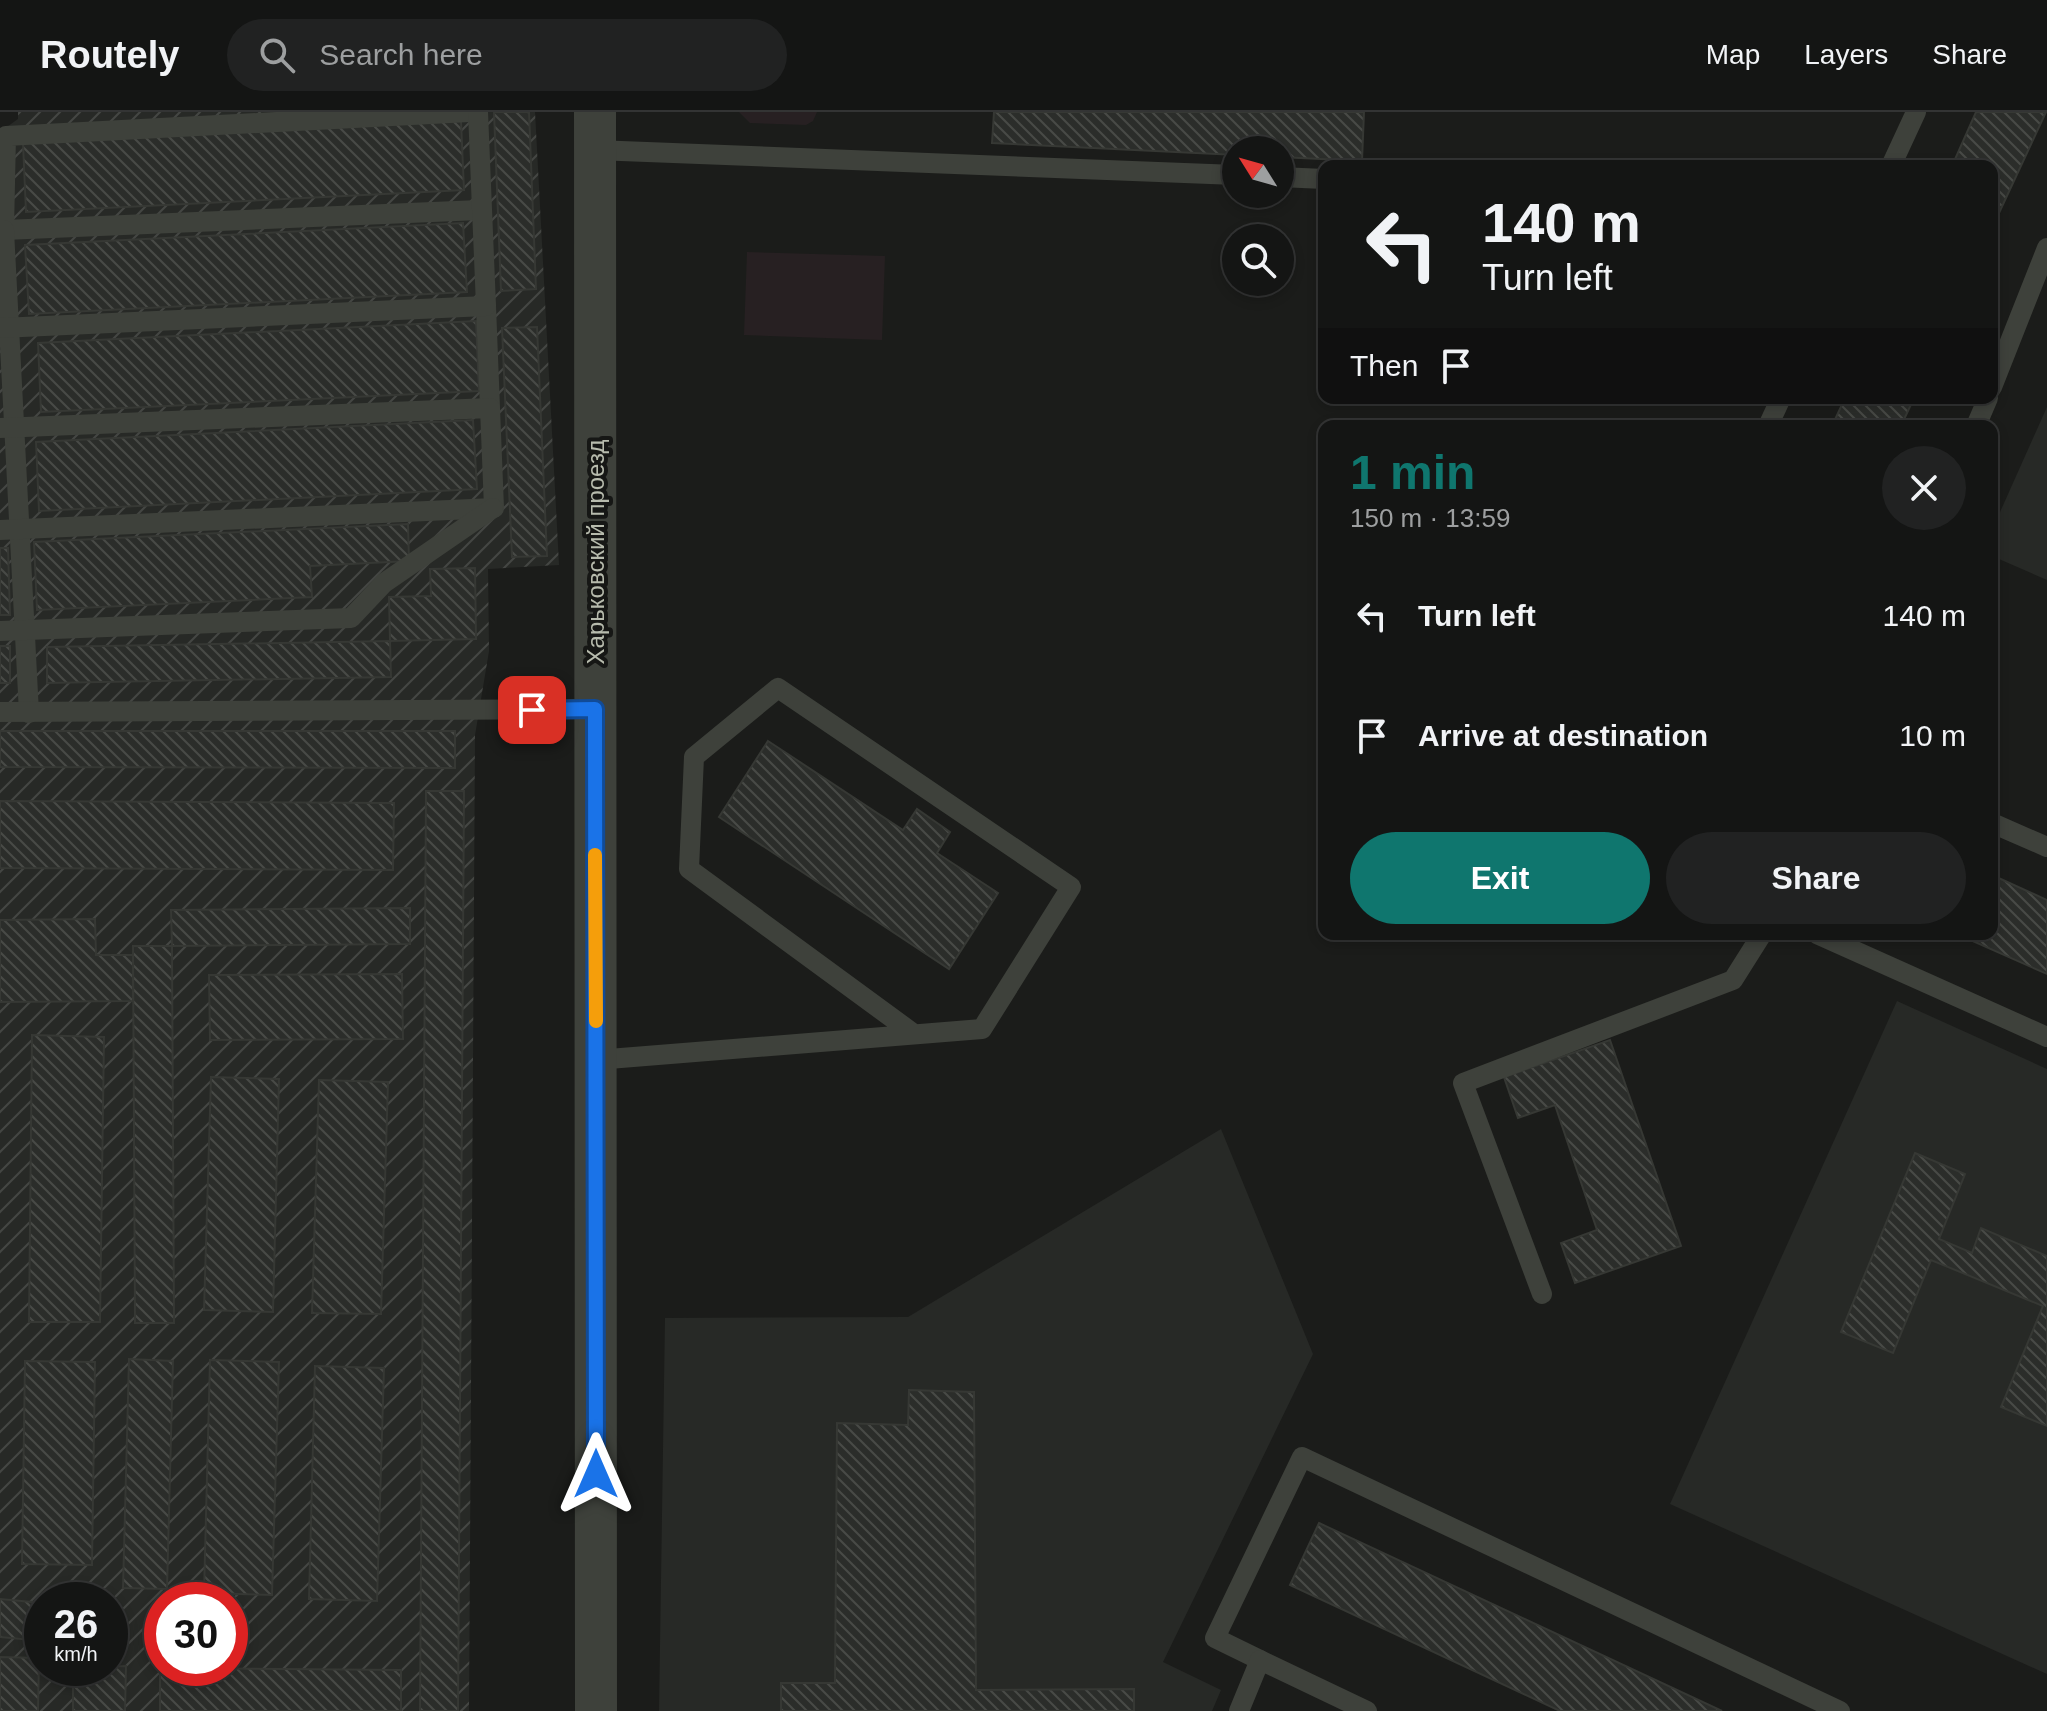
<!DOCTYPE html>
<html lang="en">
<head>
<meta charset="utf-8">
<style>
  body { margin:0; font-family:Arial,sans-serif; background:#212222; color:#f1f3f6; height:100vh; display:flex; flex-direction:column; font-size:30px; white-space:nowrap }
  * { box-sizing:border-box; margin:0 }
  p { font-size:26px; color:#9d9fa0 }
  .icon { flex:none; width:44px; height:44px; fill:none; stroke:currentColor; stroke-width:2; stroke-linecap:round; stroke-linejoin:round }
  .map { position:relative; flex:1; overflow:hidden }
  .sheet { position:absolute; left:1318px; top:308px; width:680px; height:520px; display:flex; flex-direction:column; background:#141514; border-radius:16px; box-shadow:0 4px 12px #0003,0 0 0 2px #333434 }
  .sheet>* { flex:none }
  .top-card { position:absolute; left:1318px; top:48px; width:680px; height:244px; border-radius:16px; box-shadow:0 4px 12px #0003,0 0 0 2px #333434; background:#141514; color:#f1f3f6; overflow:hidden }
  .needle { width:52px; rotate:307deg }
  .tools { position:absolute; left:1222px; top:24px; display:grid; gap:16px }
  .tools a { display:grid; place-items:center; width:72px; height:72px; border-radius:50%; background:#141514; box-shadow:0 4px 12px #0003,0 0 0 2px #333434; font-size:40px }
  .speed { position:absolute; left:24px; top:1470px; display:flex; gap:16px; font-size:40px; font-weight:700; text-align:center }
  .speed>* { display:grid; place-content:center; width:104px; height:104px; border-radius:50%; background:#141514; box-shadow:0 4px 12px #0003,0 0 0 2px #333434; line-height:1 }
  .speed small { font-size:20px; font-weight:400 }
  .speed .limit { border:12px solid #d22; background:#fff; color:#111 }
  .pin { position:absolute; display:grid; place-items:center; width:68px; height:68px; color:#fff; margin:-34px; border-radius:16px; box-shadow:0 4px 12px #0006 }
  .me { position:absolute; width:88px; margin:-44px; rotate:0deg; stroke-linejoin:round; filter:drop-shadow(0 0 6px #0008) }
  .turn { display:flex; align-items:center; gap:28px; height:168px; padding:0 32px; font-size:36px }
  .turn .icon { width:104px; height:104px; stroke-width:2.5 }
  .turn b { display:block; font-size:56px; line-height:68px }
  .then { display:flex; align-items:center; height:76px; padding:0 32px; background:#0003; gap:16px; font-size:30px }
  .round { display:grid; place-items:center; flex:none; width:84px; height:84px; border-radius:42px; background:#212222 }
  .overview { display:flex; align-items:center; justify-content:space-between; height:136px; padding:0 32px }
  h1 { font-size:48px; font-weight:700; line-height:60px; color:#0f766e }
  .cta { display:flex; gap:16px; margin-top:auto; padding:16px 32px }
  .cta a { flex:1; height:92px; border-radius:48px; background:#0f766e; color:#fff; font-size:32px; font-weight:700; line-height:92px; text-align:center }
  .cta a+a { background:#212222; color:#f1f3f6 }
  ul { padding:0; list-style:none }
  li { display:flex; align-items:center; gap:24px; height:120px; padding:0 32px }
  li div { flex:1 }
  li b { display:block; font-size:30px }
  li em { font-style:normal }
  header { display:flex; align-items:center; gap:48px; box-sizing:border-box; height:112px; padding:0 40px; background:#141514; border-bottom:2px solid #333434 }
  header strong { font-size:38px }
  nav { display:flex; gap:44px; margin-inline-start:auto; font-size:28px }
  .search { width:560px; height:72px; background:#212222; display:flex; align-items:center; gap:20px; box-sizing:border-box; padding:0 28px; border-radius:44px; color:#9d9fa0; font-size:30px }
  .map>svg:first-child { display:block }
  .built { fill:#272926 }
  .industrial { fill:url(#industrial-furrows); fill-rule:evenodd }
  .green { fill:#272022 }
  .building { fill:url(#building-back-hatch); stroke:#363834; stroke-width:2 }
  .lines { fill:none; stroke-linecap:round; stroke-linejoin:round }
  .service { stroke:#3e413b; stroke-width:20 }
  .minor { stroke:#3e413b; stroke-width:42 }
  .route-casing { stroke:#114b97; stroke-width:20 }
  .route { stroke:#1a73e8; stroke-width:14 }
  .slow { stroke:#f59e0b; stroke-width:14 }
  .labels { text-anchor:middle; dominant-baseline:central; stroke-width:8; stroke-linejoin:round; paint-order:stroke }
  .street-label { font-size:24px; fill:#b7bbad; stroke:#161715 }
</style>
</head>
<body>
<header>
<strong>Routely</strong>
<div class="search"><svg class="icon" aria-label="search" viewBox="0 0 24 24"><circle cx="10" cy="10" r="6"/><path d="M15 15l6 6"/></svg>Search here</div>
<nav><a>Map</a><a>Layers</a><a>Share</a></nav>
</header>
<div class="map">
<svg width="2047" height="1599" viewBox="0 0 2047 1599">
  <defs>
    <pattern id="industrial-furrows" width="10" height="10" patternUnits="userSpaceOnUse" patternTransform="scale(2)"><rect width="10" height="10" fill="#272926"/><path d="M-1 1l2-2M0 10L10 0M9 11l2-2" fill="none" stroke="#444643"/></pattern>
    <pattern id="building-back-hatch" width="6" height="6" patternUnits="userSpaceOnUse" patternTransform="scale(2)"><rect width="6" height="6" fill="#2b2d2a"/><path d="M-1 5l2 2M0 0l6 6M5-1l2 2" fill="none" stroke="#484a46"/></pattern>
  </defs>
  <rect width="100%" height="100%" fill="#1b1c1a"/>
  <g class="built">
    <path d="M2047 295V468L1992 444V418Z"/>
    <path d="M1897 889 2047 957V1562L1670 1392Z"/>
    <path d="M1221 1017 1313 1242 1163 1550 1221 1578 1212 1599H659L665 1206 908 1205Z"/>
  </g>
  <path class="industrial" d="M18 0H535L559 453 488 457 489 539 475 623 469 1599H0V20L18 7ZM42 1488H110V1556H42ZM162 1488H230V1556H162Z"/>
  <g class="green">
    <path d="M739 0H817L813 9 806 13 750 11Z"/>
    <path d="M747 140 885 144 882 228 744 223Z"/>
  </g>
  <g class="building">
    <path d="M494 0H529L536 177 501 179Z"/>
    <path d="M994 0H1364L1362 49 1280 45V38H1236V43L992 31Z"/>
    <path d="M1976 0H2046L1992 116V54H1952Z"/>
    <path d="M461 9 464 78 26 100 23 31Z"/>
    <path d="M463 111 467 180 29 202 25 133Z"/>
    <path d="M476 209 479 279 41 300 38 231Z"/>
    <path d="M537 215 547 444 512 445 502 216Z"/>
    <path d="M1845 286H1914L1901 314H1832Z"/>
    <path d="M473 308 477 377 39 399 36 330Z"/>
    <path d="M408 412 409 449 310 454 312 485 37 498 34 430Z"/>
    <path d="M0 436H8L10 503H0Z"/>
    <path d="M475 456 476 527 390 529 389 485 431 484 430 457Z"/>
    <path d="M390 529 391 565 47 571V535Z"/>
    <rect x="0" y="534" width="10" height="37"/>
    <path d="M0 619H455V656L0 655Z"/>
    <path d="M768 629 903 718 917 697 950 720 937 741 998 781 949 857 719 705Z"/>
    <path d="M426 679H464L458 1599H420Z"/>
    <path d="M0 689 394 691 393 758 0 756Z"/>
    <path d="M1992 763 2047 788V862L1957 822H1992Z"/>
    <path d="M410 796V832L172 834 171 798Z"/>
    <path d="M95 807 96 843H133V889L0 890V808Z"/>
    <path d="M133 834H172L174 1211H135Z"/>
    <path d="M402 862 403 927 210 928 209 863Z"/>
    <path d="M32 923 104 925 100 1210H29Z"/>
    <path d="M1610 928 1681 1134 1575 1171 1561 1131 1597 1118 1555 993 1518 1006 1504 965Z"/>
    <path d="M211 965 279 967 273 1200 204 1198Z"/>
    <path d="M319 968 388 970 381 1202 312 1201Z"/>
    <path d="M1915 1041 1965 1062 1939 1127 1972 1141 1981 1116 2047 1144V1314L2001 1295 2043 1194 1931 1148 1893 1241 1841 1220Z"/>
    <path d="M129 1247 173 1249 167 1477 123 1476Z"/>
    <path d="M210 1248 279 1250 272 1483 204 1481Z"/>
    <path d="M25 1249 95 1250 92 1453 22 1452Z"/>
    <path d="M315 1254 384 1256 377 1489 309 1487Z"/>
    <path d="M909 1278 974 1280 976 1578 1134 1577V1599H781V1571H835L837 1311 908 1313Z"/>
    <path d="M1319 1411 1722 1599H1560L1290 1473Z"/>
    <path d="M0 1487 42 1491V1529L0 1525Z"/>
    <path d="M0 1545 39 1546 38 1599H0Z"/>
    <path d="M126 1554 125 1599H73V1556Z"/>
    <path d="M160 1556 401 1558V1599H160Z"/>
  </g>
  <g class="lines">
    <g class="service">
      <path d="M469 0 6 24 4 118 480 98"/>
      <path d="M595 38 1236 63"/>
      <path d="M1891 54 1916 0"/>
      <path d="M1280 65 1324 67"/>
      <path d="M0 118H4L29 601"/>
      <path d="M486 194 490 296"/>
      <path d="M0 216 486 194 478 0"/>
      <path d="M1992 275 2047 136"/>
      <path d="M1768 314 1781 286"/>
      <path d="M1976 314 1988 286"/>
      <path d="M0 316 490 296 494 396 0 418"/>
      <path d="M0 519 351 506 384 471 493 396"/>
      <path d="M0 600 595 597"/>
      <path d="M1992 711 2047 735"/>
      <path d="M1817 822 2047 925"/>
      <path d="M596 948 982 917 1071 775 778 576 694 645 689 757 914 922"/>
      <path d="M1542 1182 1463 971 1733 868 1762 822"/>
      <path d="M1260 1548 1215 1526 1302 1345 1840 1599"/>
      <path d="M1239 1599 1260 1548 1367 1599"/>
    </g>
    <path class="minor" d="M595 0 596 1599"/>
  </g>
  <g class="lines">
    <defs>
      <path id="route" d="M532 598 595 597 596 1362"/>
    </defs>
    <use href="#route" class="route-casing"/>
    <use href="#route" class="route"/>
    <path class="slow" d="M595 743 596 909"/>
  </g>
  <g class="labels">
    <g class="street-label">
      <text transform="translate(595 440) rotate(-90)">Харьковский проезд</text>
    </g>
  </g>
</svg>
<div class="tools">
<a><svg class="needle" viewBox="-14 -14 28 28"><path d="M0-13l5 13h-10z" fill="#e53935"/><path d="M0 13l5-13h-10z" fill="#9d9fa0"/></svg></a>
<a><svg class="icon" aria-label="search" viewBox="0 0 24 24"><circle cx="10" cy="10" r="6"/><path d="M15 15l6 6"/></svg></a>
</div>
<div class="speed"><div>26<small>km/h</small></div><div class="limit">30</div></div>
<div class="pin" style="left:532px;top:598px;background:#d93025"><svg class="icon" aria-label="arrive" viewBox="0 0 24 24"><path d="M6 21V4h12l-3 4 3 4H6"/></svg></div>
<svg class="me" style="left:596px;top:1362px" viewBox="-20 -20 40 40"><path d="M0-17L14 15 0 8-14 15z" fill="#1a73e8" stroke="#fff" stroke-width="4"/></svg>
<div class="top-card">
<div class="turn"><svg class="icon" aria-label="left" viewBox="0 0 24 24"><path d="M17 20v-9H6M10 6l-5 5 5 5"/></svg><div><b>140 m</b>Turn left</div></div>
<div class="then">Then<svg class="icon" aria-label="arrive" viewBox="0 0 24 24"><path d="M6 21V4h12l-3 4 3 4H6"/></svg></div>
</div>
<section class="sheet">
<div class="overview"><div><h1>1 min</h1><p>150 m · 13:59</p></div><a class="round"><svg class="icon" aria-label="close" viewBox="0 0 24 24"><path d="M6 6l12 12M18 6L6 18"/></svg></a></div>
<ul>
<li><svg class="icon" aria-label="left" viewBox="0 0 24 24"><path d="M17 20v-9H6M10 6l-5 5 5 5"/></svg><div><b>Turn left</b></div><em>140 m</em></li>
<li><svg class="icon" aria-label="arrive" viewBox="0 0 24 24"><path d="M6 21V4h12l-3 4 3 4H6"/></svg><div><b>Arrive at destination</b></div><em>10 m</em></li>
</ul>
<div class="cta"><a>Exit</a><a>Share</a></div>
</section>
</div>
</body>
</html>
